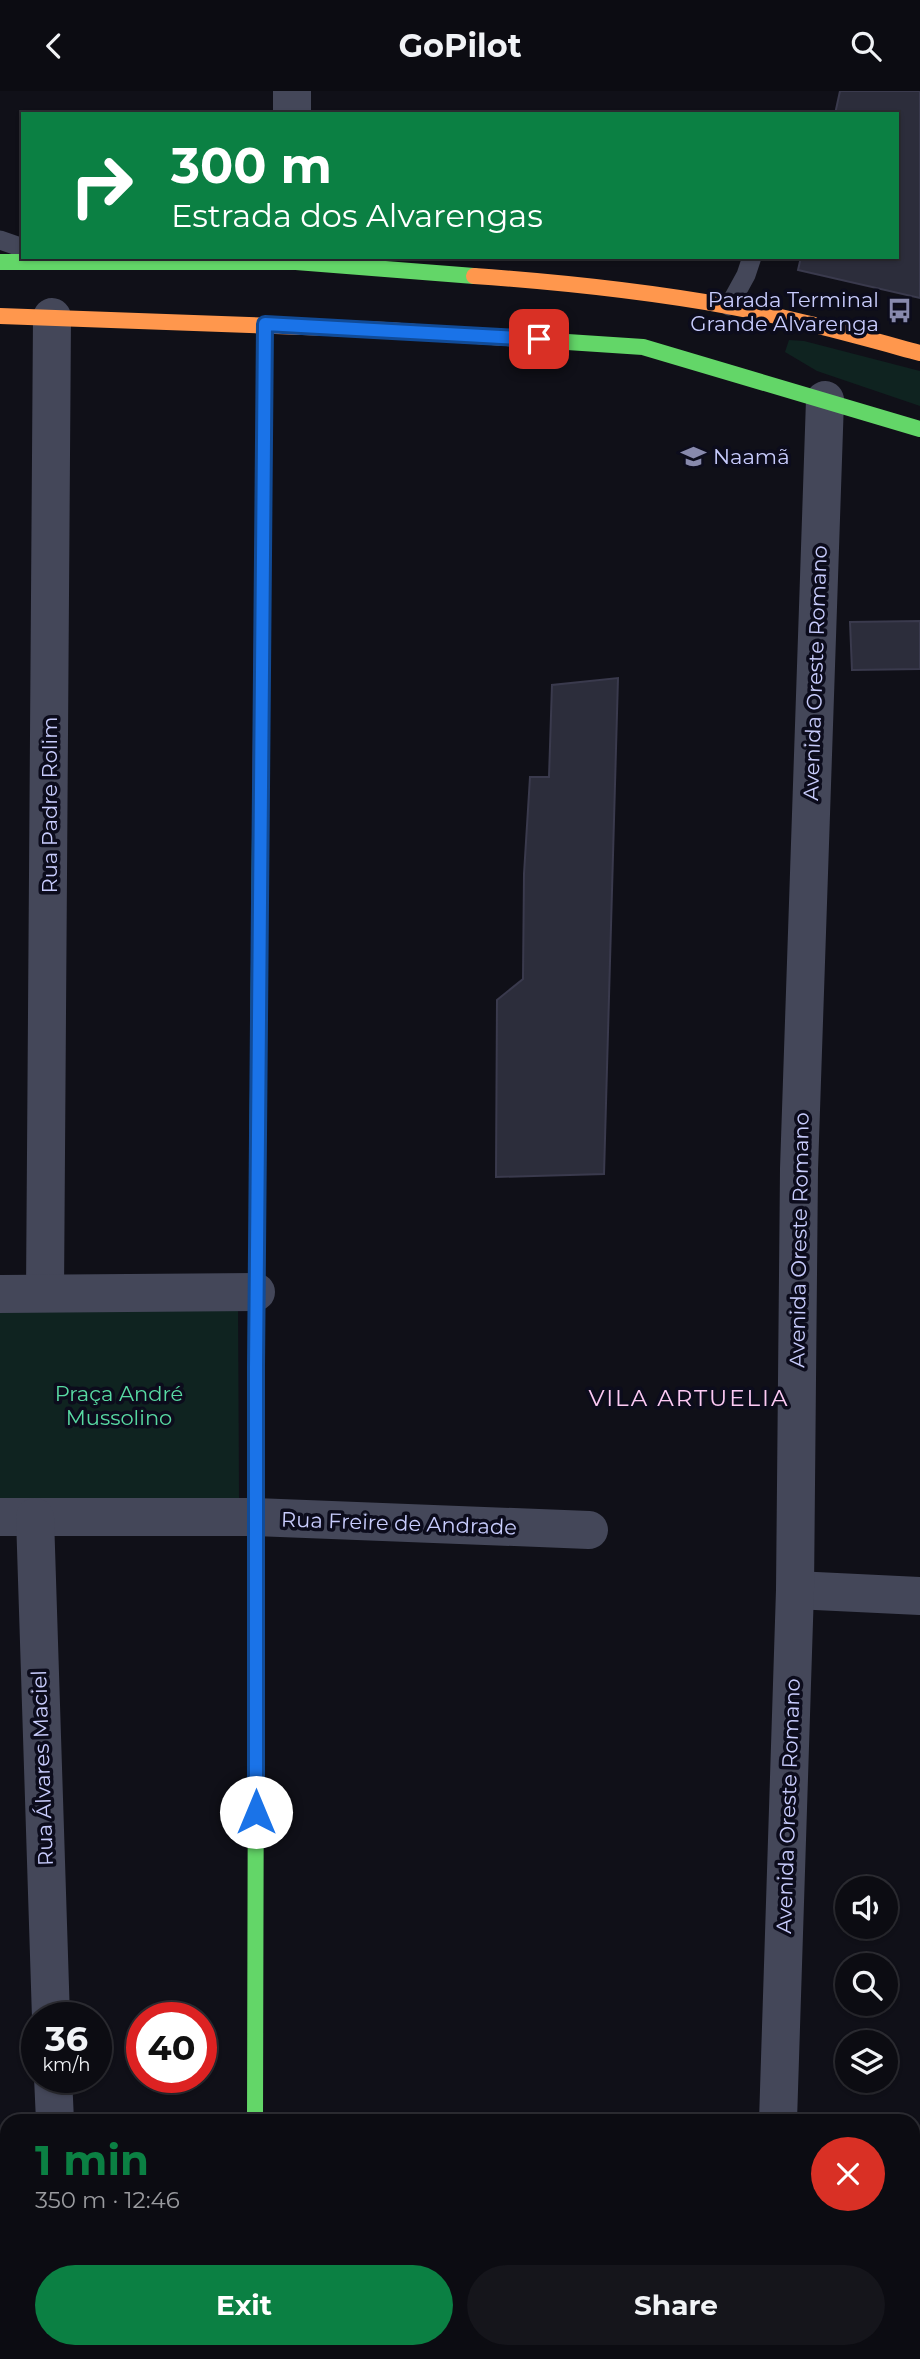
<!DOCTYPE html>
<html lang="en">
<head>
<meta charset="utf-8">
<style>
  body { margin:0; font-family:Montserrat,sans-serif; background:#15151b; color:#f1f3f6; height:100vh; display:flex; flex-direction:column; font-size:26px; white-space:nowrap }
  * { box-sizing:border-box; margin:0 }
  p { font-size:23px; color:#9a9b9f }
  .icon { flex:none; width:38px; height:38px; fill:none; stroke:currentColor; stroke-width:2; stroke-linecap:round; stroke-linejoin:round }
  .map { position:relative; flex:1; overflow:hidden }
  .sheet { position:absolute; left:0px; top:2023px; width:920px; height:245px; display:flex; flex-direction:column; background:#0c0c12; border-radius:21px 21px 0 0; box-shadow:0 2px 5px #0004,0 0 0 2px #2c2c32 }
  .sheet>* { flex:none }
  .top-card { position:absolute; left:21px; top:21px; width:878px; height:147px; border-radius:0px; box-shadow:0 2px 5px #0004,0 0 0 2px #2c2c32; background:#0b8043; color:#fff; overflow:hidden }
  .buttons { position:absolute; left:835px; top:1785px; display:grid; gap:14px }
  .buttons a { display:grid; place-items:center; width:63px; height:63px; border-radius:50%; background:#0c0c12; box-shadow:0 2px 5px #0004,0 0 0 2px #2c2c32; font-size:35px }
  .speed { position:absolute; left:21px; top:1911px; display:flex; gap:14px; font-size:35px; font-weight:700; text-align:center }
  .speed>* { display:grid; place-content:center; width:91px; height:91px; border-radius:50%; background:#0c0c12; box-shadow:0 2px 5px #0004,0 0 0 2px #2c2c32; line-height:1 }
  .speed small { font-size:18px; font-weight:400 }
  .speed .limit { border:10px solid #d22; background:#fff; color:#111 }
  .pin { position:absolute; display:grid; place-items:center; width:60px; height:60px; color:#fff; margin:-30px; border-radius:14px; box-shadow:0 4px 10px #0006 }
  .me { position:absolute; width:77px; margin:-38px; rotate:0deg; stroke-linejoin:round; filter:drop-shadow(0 0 5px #0008) }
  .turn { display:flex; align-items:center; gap:24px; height:147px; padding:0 35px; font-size:32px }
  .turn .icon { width:91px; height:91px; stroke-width:2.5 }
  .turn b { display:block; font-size:49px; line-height:60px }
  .round { display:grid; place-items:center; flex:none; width:74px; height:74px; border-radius:37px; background:#15151b }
  .summary { display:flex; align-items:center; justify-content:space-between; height:119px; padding:0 35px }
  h1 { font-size:42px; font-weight:700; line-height:52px; color:#0b8043 }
  .action { display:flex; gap:14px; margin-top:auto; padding:14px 35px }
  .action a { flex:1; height:80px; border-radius:42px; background:#0b8043; color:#fff; font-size:28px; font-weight:700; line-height:80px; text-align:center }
  .action a+a { background:#15151b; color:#f1f3f6 }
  header { display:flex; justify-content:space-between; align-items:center; height:91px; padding:0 35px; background:#0c0c12; font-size:32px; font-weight:700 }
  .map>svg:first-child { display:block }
  .green { fill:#0f2320 }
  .building { fill:#2c2d3b; stroke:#3a3a4d; stroke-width:2 }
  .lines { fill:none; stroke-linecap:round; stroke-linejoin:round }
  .lane { stroke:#444759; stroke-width:19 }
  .street { stroke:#444759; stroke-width:38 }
  .fast { stroke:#63d668; stroke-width:16 }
  .slow { stroke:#ff974d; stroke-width:16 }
  .jam { stroke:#b3261e; stroke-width:16 }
  .route-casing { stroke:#114b97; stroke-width:18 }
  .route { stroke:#1a73e8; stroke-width:12 }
  .labels { text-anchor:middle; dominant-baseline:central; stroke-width:7; stroke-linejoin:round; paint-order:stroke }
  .poi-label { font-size:21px; fill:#c8ccfd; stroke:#0c0c1c; text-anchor:end }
  .street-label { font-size:21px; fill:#c8ccfd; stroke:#0c0c1c }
  .park-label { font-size:21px; fill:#58daa3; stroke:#0c0c1c }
  .neighbourhood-label { font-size:23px; letter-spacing:2px; fill:#fdcaf4; stroke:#0c0c1c }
</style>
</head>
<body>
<header><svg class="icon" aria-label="back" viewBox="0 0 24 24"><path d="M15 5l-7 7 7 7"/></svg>GoPilot<svg class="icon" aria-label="search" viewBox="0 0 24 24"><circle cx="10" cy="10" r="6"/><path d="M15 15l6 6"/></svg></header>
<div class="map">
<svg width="920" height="2268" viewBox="0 0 920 2268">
  <rect width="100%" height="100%" fill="#101018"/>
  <g class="green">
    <path d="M789 249 804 250 920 280V315L817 280 785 261Z"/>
    <path d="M238 1216 239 1410 0 1412V1218Z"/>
  </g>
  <g class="building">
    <path d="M840 0H920V207L798 179 801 166H898V23H835Z"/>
    <path d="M920 530V578L852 579 850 531Z"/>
    <path d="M618 587 604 1083 496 1086 497 909 523 888 524 783 530 686H549L552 594Z"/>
    <path d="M914 2201 920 2211V2268H806L802 2261H914Z"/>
  </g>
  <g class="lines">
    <g class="lane">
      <path d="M0 149 23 157"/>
      <path d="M729 215 746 184 752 166"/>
      <path d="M914 2070 920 2064"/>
      <path d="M13 2268 41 2261"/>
    </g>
    <g class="street">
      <path d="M292 0V23"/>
      <path d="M45 1202 52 226"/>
      <path d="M0 1203 256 1201"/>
      <path d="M0 1426H255L589 1439"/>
      <path d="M35 1426 51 1927"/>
      <path d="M795 1499 920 1505"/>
      <path d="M53 1986 55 2030"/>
      <path d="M778 2030 795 1499 799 1078 825 309"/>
      <path d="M0 2177 7 2175"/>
    </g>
    <g class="fast">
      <path d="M0 171H296L474 185"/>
      <path d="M522 248 643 256 920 338"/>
      <path d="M264 338 265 233"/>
      <path d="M257 1126 260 746"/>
      <path d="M255 2030 256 1613"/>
    </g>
    <g class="slow">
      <path d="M474 185C559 191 644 200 728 215 793 227 857 245 920 262"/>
      <path d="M0 225 386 239 522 248"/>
    </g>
    <g class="jam">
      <path d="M260 746 264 338"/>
      <path d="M256 1613 257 1126"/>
    </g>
  </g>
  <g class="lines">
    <defs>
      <path id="route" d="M256 1721V1276L265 233 539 248"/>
    </defs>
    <use href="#route" class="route-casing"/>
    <use href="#route" class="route"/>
  </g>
  <defs>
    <symbol id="bus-bare" viewBox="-9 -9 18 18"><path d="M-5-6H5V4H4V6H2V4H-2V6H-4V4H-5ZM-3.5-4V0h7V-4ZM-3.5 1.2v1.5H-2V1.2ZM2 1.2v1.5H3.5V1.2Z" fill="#888aad" stroke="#0c0c1c" stroke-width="2.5" paint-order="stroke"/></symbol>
    <symbol id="school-bare" viewBox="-9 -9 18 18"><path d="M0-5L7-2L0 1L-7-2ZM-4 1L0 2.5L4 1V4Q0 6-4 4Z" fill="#888aad" stroke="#0c0c1c" stroke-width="2.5" paint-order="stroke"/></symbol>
  </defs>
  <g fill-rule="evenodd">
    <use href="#bus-bare" x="882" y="202" width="35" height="35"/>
    <use href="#school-bare" x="676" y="348" width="35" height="35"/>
  </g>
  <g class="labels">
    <g class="poi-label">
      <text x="879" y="208">Parada Terminal<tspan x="879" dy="24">Grande Alvarenga</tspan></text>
      <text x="713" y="365" text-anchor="start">Naamã</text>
    </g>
    <g class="street-label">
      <text transform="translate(815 582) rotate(-88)">Avenida Oreste Romano</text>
      <text transform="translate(49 714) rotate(-90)">Rua Padre Rolim</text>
      <text transform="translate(799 1149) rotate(-89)">Avenida Oreste Romano</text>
      <text transform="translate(399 1432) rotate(2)">Rua Freire de Andrade</text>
      <text transform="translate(42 1677) rotate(-92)">Rua Álvares Maciel</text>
      <text transform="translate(788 1715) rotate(-88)">Avenida Oreste Romano</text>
    </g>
    <g class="park-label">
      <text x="119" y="1302">Praça André<tspan x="119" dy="24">Mussolino</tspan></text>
    </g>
    <g class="neighbourhood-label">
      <text x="689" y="1307">VILA ARTUELIA</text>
    </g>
  </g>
</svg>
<div class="buttons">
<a><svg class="icon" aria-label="sound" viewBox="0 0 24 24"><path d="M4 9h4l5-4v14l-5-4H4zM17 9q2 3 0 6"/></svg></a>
<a><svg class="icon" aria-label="search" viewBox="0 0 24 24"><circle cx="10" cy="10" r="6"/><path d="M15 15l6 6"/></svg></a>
<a><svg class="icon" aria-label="layers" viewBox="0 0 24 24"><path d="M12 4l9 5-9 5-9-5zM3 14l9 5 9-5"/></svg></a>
</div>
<div class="speed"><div>36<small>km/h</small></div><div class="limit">40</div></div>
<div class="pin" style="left:539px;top:248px;background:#d93025"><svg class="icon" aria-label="arrive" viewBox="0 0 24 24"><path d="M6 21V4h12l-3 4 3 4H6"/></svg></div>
<svg class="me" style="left:256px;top:1721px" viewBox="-20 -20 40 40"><circle r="19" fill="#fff"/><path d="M0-13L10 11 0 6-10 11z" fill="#1a73e8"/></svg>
<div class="top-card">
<div class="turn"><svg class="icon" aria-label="right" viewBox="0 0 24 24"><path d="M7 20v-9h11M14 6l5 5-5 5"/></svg><div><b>300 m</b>Estrada dos Alvarengas</div></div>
</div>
<section class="sheet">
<div class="summary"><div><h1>1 min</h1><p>350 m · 12:46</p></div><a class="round" style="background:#d93025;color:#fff"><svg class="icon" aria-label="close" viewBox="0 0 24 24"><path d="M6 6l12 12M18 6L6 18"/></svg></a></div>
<div class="action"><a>Exit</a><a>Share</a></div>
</section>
</div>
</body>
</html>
